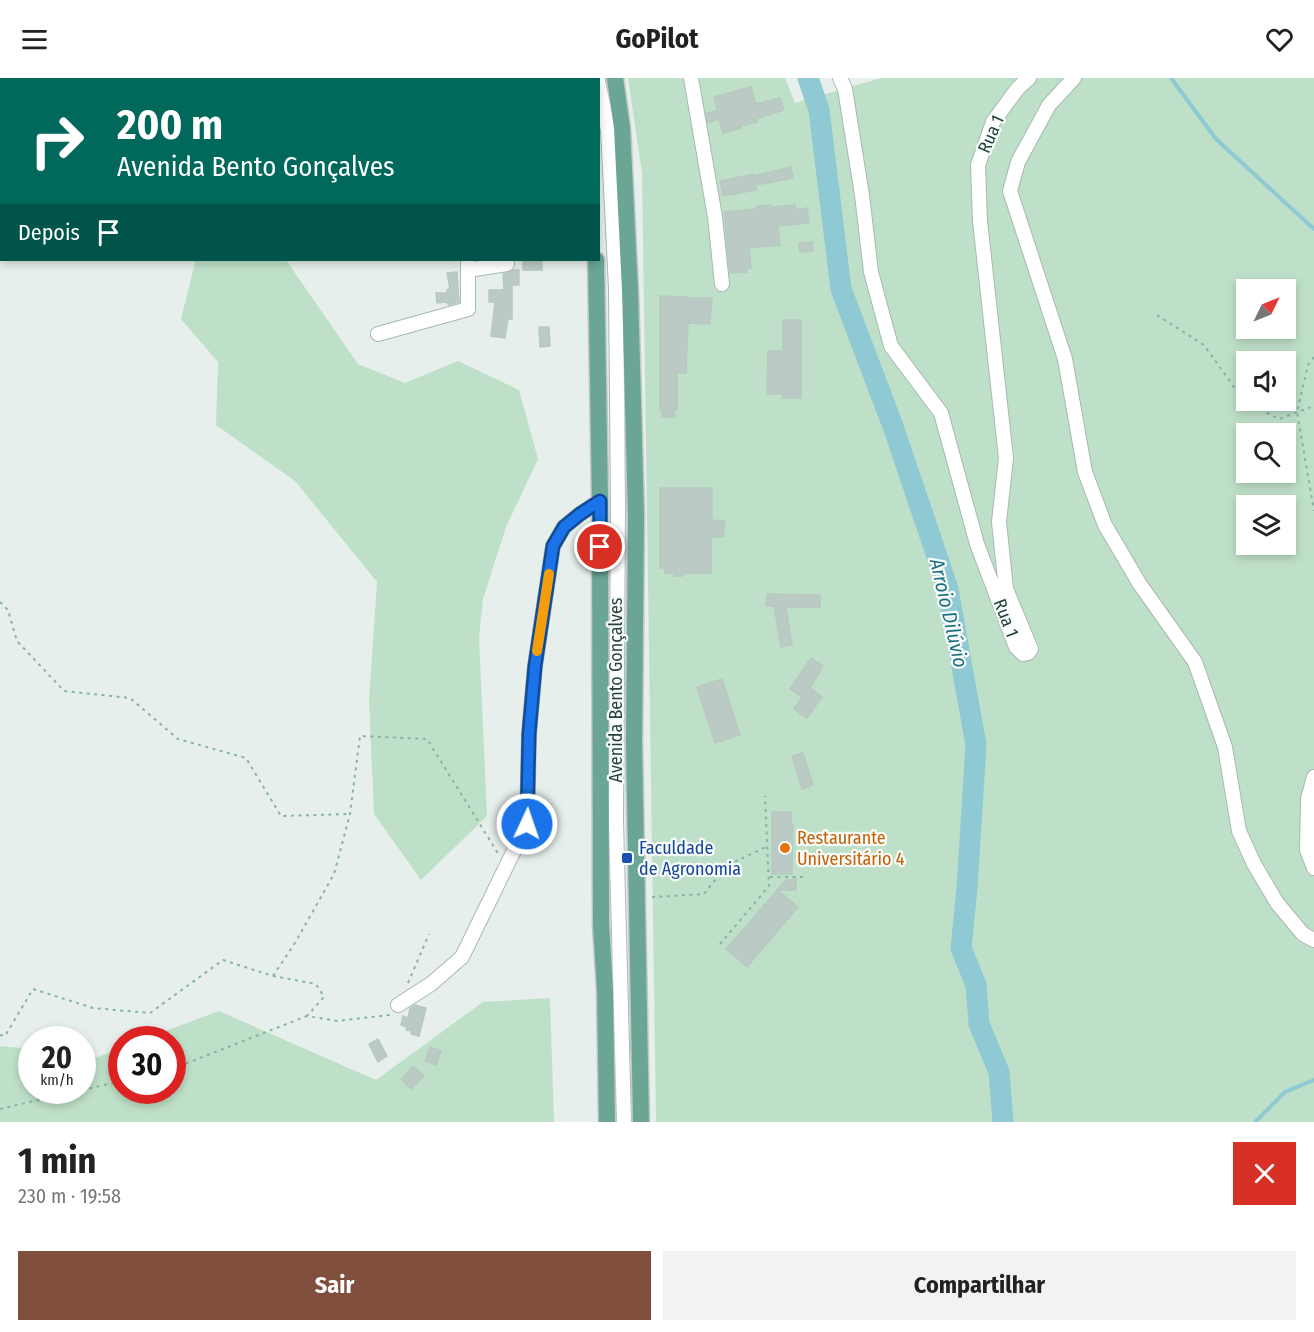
<!DOCTYPE html>
<html lang="pt">
<head>
<meta charset="utf-8">
<style>
  body { margin:0; font-family:"Fira Sans Condensed",sans-serif; background:#f2f2f2; color:#222; height:100vh; display:flex; flex-direction:column; font-size:22px; white-space:nowrap }
  * { box-sizing:border-box; margin:0 }
  p { font-size:20px; color:#767676 }
  .icon { flex:none; width:33px; height:33px; fill:none; stroke:currentColor; stroke-width:2; stroke-linecap:round; stroke-linejoin:round }
  .map { position:relative; height:1044px; overflow:hidden }
  .panel { display:flex; flex-direction:column; background:#fff; flex:1 }
  .panel>* { flex:none }
  .top-card { position:absolute; left:0px; top:0px; width:600px; height:183px; box-shadow:0 3px 9px #0003; background:#00695c; color:#fff; overflow:hidden }
  .needle { width:39px; rotate:47deg }
  .fabs { position:absolute; left:1236px; top:201px; display:grid; gap:12px }
  .fabs a { display:grid; place-items:center; width:60px; height:60px; border-radius:0px; background:#fff; box-shadow:0 3px 9px #0003; font-size:30px }
  .speed { position:absolute; left:18px; top:948px; display:flex; gap:12px; font-size:30px; font-weight:700; text-align:center }
  .speed>* { display:grid; place-content:center; width:78px; height:78px; border-radius:50%; background:#fff; box-shadow:0 3px 9px #0003; line-height:1 }
  .speed small { font-size:15px; font-weight:400 }
  .speed .limit { border:9px solid #d22; background:#fff; color:#111 }
  .pin { position:absolute; display:grid; place-items:center; width:51px; height:51px; color:#fff; margin:-26px; border:3px solid #fff; border-radius:50%; box-shadow:0 2px 6px #0007 }
  .me { position:absolute; width:66px; margin:-33px; rotate:3deg; stroke-linejoin:round; filter:drop-shadow(0 0 4px #0008) }
  .turn { display:flex; align-items:center; gap:21px; height:126px; padding:0 18px; font-size:27px }
  .turn .icon { width:78px; height:78px; stroke-width:2.5 }
  .turn b { display:block; font-size:42px; line-height:51px }
  .then { display:flex; align-items:center; height:57px; padding:0 18px; background:#0003; gap:12px; font-size:22px }
  .round { display:grid; place-items:center; flex:none; width:63px; height:63px; border-radius:0px; background:#f2f2f2 }
  .head { display:flex; align-items:center; justify-content:space-between; height:102px; padding:0 18px }
  h1 { font-size:36px; font-weight:700; line-height:45px }
  .primary-button { display:flex; gap:12px; margin-top:auto; padding:12px 18px }
  .primary-button a { flex:1; height:69px; border-radius:0px; background:#804e3d; color:#fff; font-size:24px; font-weight:700; line-height:69px; text-align:center }
  .primary-button a+a { background:#f2f2f2; color:#222 }
  header { display:flex; justify-content:space-between; align-items:center; height:78px; padding:0 18px; background:#fff; font-size:27px; font-weight:700 }
  .map>svg:first-child { display:block }
  .green { fill:#bfe0c8; fill-rule:evenodd }
  .lines { fill:none; stroke-linecap:round; stroke-linejoin:round }
  .stream { stroke:#8ec9d4; stroke-width:4 }
  .river { stroke:#8ec9d4; stroke-width:21 }
  .building { fill:#bbcac4; stroke:#b8c9c2; stroke-width:1.5 }
  .minor-casing { stroke:#a8b8b2; stroke-width:16 }
  .major-casing { stroke:#c2cac8; stroke-width:19 }
  .path { stroke:#86b3a5; stroke-width:2; stroke-dasharray:3 4.5; stroke-linecap:butt }
  .minor { stroke:#fff; stroke-width:14 }
  .major { stroke:#6aa596; stroke-width:16 }
  .route-casing { stroke:#114b97; stroke-width:15 }
  .route { stroke:#1a73e8; stroke-width:10 }
  .slow { stroke:#f59e0b; stroke-width:10 }
  .food-dot { fill:#e8710a; stroke:#f7fbf9; stroke-width:2 }
  .transit-dot { fill:#1a4fb4; stroke:#f7fbf9; stroke-width:2 }
  .labels { text-anchor:middle; dominant-baseline:central; stroke-width:4.5; stroke-linejoin:round; paint-order:stroke }
  .street-label { font-size:18px; fill:#24423a; stroke:#f7fbf9 }
  .food-label { font-size:18px; fill:#c56008; stroke:#f7fbf9; text-anchor:start }
  .transit-label { font-size:18px; fill:#164399; stroke:#f7fbf9; text-anchor:start }
  .water-label { font-size:20px; font-style:italic; fill:#1c6f80; stroke:#f7fbf9 }
</style>
</head>
<body>
<header><svg class="icon" aria-label="menu" viewBox="0 0 24 24"><path d="M4 6h16M4 12h16M4 18h16"/></svg>GoPilot<svg class="icon" aria-label="heart" viewBox="0 0 24 24"><path d="M12 20l-8-8c-3-5 5-10 8-4 3-6 11-1 8 4z"/></svg></header>
<div class="map">
<svg width="1314" height="1044" viewBox="0 0 1314 1044">
  <rect width="100%" height="100%" fill="#e6efeb"/>
  <g class="green">
    <path d="M628 0H785L795 25 881 0H1314V1044H656L642 95ZM1246 212H1286V250H1246ZM1246 284H1286V322H1246ZM1246 356H1286V394H1246ZM1246 428H1286V466H1246Z"/>
    <path d="M192 182H286L358 286 405 305 458 283 519 312 538 381 506 449 483 521 479 559 487 738 421 802 374 736 369 622 377 504 295 403 216 347 218 284 181 241 195 185Z"/>
    <path d="M550 920 554 1044H0V968L31 971 32 1012H82L83 977 98 979 121 970 122 1012H172V962L144 961 219 933 376 1002 483 924Z"/>
  </g>
  <g class="lines">
    <g class="stream">
      <path d="M1171 0 1216 61 1314 151"/>
      <path d="M1255 1044 1285 1014 1314 1002"/>
    </g>
    <path class="river" d="M808 0 819 32 841 211 894 351 948 511 976 667 967 810 961 870 976 907 979 946 999 994 1003 1044"/>
  </g>
  <g class="building">
    <path d="M751 9 756 26 780 20 784 32 756 41 757 44 741 48V50L723 55 719 41 708 45 706 35 717 33 714 19Z"/>
    <path d="M791 89 793 100 756 107 757 112 723 118 720 103 754 96V98Z"/>
    <path d="M770 127 771 129 795 127 796 132 807 130 809 145 778 148 780 167 749 170 751 190H747V194L730 195 724 134 756 131V128Z"/>
    <path d="M812 164 813 173 800 174 799 165Z"/>
    <path d="M542 182V192H523V183Z"/>
    <path d="M513 192H519V207H512V241H508L505 260 491 258 495 224H489V212H504L503 196Z"/>
    <path d="M457 194 459 224 449 227 446 224 437 225 436 215H447V212L450 211 447 195Z"/>
    <path d="M660 218 686 219V220H712L710 246 688 245 686 295H677V332H674L675 339H662V332H660Z"/>
    <path d="M783 242H801V320H783V316H767L768 273H783Z"/>
    <path d="M539 249H549L550 268 540 269Z"/>
    <path d="M660 410H712V442L725 443 723 459H711V495H683V498H674V495H665V490H660Z"/>
    <path d="M767 516 820 517V529H786L792 567 781 569 774 528H766Z"/>
    <path d="M811 580 823 588 810 610 822 619 807 640 794 631 802 619 790 611Z"/>
    <path d="M722 601 740 657 715 665 697 609Z"/>
    <path d="M803 675 813 707 802 711 792 678Z"/>
    <path d="M772 734H791V747H793L792 796H772Z"/>
    <path d="M796 801V812H778L798 829 747 889 726 871 786 802Z"/>
    <path d="M415 927 426 930 419 958 411 956V953L406 952 407 949 401 947 403 938 408 940 410 930Z"/>
    <path d="M378 961 387 978 378 984 369 966Z"/>
    <path d="M430 969 441 973 436 987 425 983Z"/>
    <path d="M413 988 424 998 411 1011 401 1001Z"/>
  </g>
  <g class="lines">
    <defs>
      <g id="minor">
        <path d="M691 0 715 139 722 206"/>
        <path d="M840 0 845 11 862 117 871 194 891 268 941 335 977 466 1016 569 1023 576 1028 575 1031 571 1006 511 999 444 1006 380 980 143 978 87 993 44 1018 10 1029 0"/>
        <path d="M1074 0 1049 27 1018 84 1010 113 1065 281 1085 394 1105 447 1139 505 1195 584 1225 669 1239 753 1254 786 1277 825 1303 856 1314 862"/>
        <path d="M364 2 366 0"/>
        <path d="M431 2V0"/>
        <path d="M519 2 520 0"/>
        <path d="M598 3 608 52 616 210 618 430 616 743 624 1044"/>
        <path d="M468 192 507 186"/>
        <path d="M378 256 468 231V182"/>
        <path d="M1314 699 1308 721 1307 772 1314 790"/>
        <path d="M398 927 431 906 462 879 527 746 529 656 535 588 553 468 564 449 580 436 600 423"/>
      </g>
      <g id="major">
        <path d="M576 0 577 2"/>
        <path d="M615 0 622 50 630 212 636 438 634 665 641 1044"/>
        <path d="M596 182 600 423 601 847 605 912 607 1044"/>
      </g>
    </defs>
    <use href="#minor" class="minor-casing"/>
    <use href="#major" class="major-casing"/>
    <g class="path">
      <path d="M1157 237 1204 267 1244 323 1279 341 1314 328"/>
      <path d="M1314 279 1308 287 1297 334 1314 433"/>
      <path d="M0 524 8 532 17 563 64 613 130 620 178 661 246 680 281 738 350 736"/>
      <path d="M770 799H806"/>
      <path d="M652 819 704 816 726 788 766 769"/>
      <path d="M720 866 769 808 765 718"/>
      <path d="M273 898 295 865 334 796 350 736 360 658 427 661 499 777"/>
      <path d="M408 905 429 856"/>
      <path d="M0 957 5 958 33 911 93 930 150 935 223 882 273 898 316 906 324 919 307 938 337 943 389 937 391 935"/>
      <path d="M172 991 307 938"/>
      <path d="M82 1012 122 1003"/>
      <path d="M0 1031 81 1012"/>
    </g>
    <use href="#minor" class="minor"/>
    <use href="#major" class="major"/>
  </g>
  <g class="lines">
    <defs>
      <path id="route" d="M527 746 529 656 535 588 553 468 564 449 580 436 600 423V469"/>
    </defs>
    <use href="#route" class="route-casing"/>
    <use href="#route" class="route"/>
    <path class="slow" d="M537 573 549 496"/>
  </g>
  <circle class="food-dot" cx="785" cy="770" r="6"/>
  <rect class="transit-dot" x="621" y="774" width="12" height="12" rx="3"/>
  <g class="labels">
    <g class="street-label">
      <text transform="translate(991 56) rotate(-66)">Rua 1</text>
      <text transform="translate(1006 540) rotate(69)">Rua 1</text>
      <text transform="translate(616 612) rotate(-90)">Avenida Bento Gonçalves</text>
    </g>
    <g class="food-label">
      <text x="797" y="760">Restaurante<tspan x="797" dy="21">Universitário 4</tspan></text>
    </g>
    <g class="transit-label">
      <text x="639" y="770">Faculdade<tspan x="639" dy="21">de Agronomia</tspan></text>
    </g>
    <g class="water-label">
      <text transform="translate(949 535) rotate(77)">Arroio Dilúvio</text>
    </g>
  </g>
</svg>
<div class="fabs">
<a><svg class="needle" viewBox="-14 -14 28 28"><path d="M0-13l5 13h-10z" fill="#e53935"/><path d="M0 13l5-13h-10z" fill="#767676"/></svg></a>
<a><svg class="icon" aria-label="sound" viewBox="0 0 24 24"><path d="M4 9h4l5-4v14l-5-4H4zM17 9q2 3 0 6"/></svg></a>
<a><svg class="icon" aria-label="search" viewBox="0 0 24 24"><circle cx="10" cy="10" r="6"/><path d="M15 15l6 6"/></svg></a>
<a><svg class="icon" aria-label="layers" viewBox="0 0 24 24"><path d="M12 4l9 5-9 5-9-5zM3 14l9 5 9-5"/></svg></a>
</div>
<div class="speed"><div>20<small>km/h</small></div><div class="limit">30</div></div>
<div class="pin" style="left:600px;top:469px;background:#d93025"><svg class="icon" aria-label="arrive" viewBox="0 0 24 24"><path d="M6 21V4h12l-3 4 3 4H6"/></svg></div>
<svg class="me" style="left:527px;top:746px" viewBox="-20 -20 40 40"><circle r="17" fill="#1a73e8" stroke="#fff" stroke-width="3"/><path d="M0-11L8 9 0 5-8 9z" fill="#fff"/></svg>
<div class="top-card">
<div class="turn"><svg class="icon" aria-label="right" viewBox="0 0 24 24"><path d="M7 20v-9h11M14 6l5 5-5 5"/></svg><div><b>200 m</b>Avenida Bento Gonçalves</div></div>
<div class="then">Depois<svg class="icon" aria-label="arrive" viewBox="0 0 24 24"><path d="M6 21V4h12l-3 4 3 4H6"/></svg></div>
</div>
</div>
<section class="panel">
<div class="head"><div><h1>1 min</h1><p>230 m · 19:58</p></div><a class="round" style="background:#d93025;color:#fff"><svg class="icon" aria-label="close" viewBox="0 0 24 24"><path d="M6 6l12 12M18 6L6 18"/></svg></a></div>
<div class="primary-button"><a>Sair</a><a>Compartilhar</a></div>
</section>
</body>
</html>
